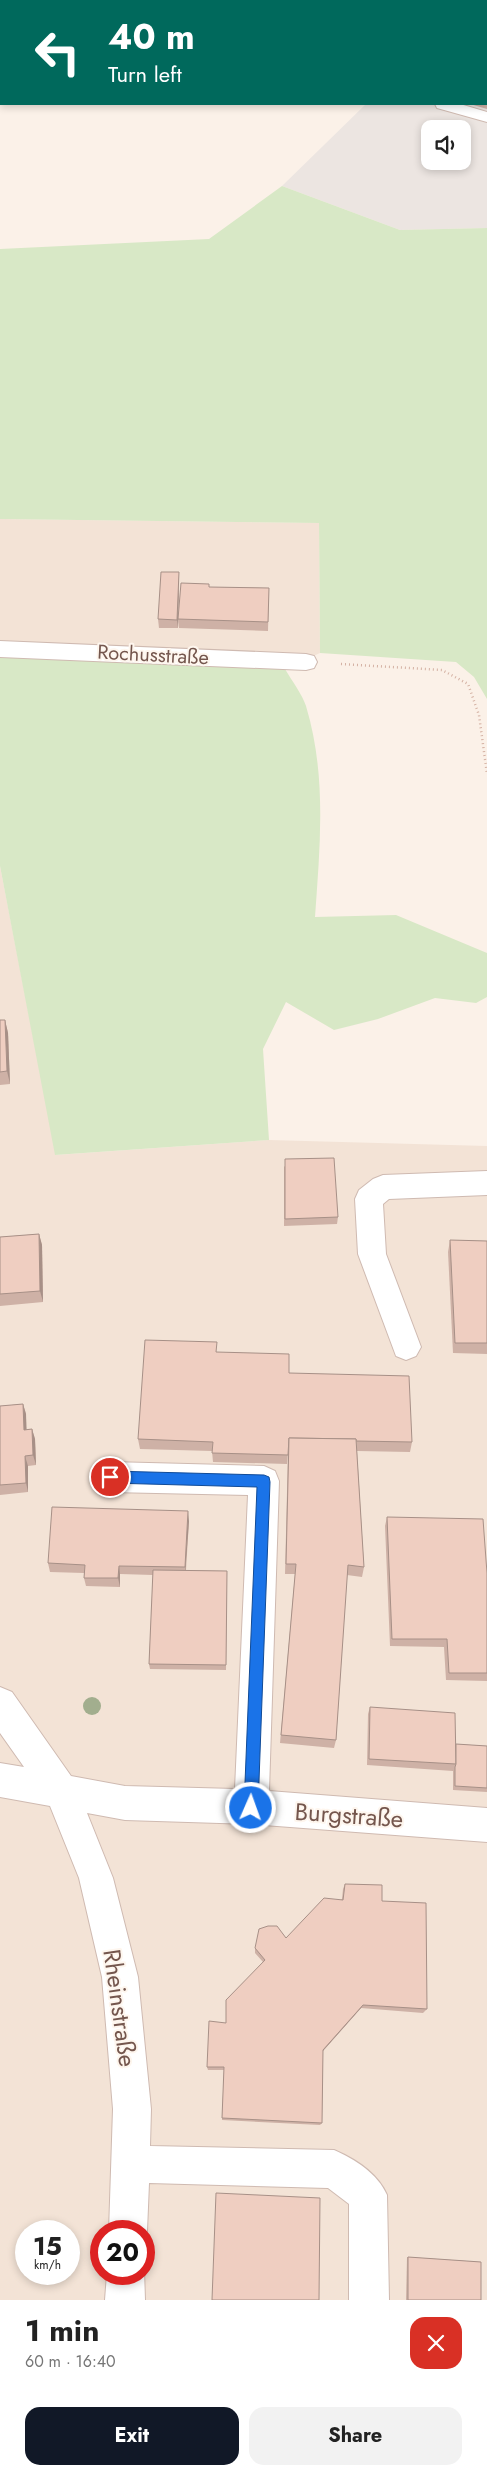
<!DOCTYPE html>
<html lang="en">
<head>
<meta charset="utf-8">
<style>
  body { margin:0; font-family:Jost,sans-serif; background:#f2f2f2; color:#222; height:100vh; display:flex; flex-direction:column; font-size:19px; white-space:nowrap }
  * { box-sizing:border-box; margin:0 }
  p { font-size:16px; color:#767676 }
  .icon { flex:none; width:28px; height:28px; fill:none; stroke:currentColor; stroke-width:2; stroke-linecap:round; stroke-linejoin:round }
  .map { position:relative; height:2300px; overflow:hidden }
  .drawer { display:flex; flex-direction:column; background:#fff; flex:1 }
  .drawer>* { flex:none }
  .top-card { position:absolute; left:0px; top:0px; width:488px; height:105px; box-shadow:0 2px 8px #0003; background:#00695c; color:#fff; overflow:hidden }
  .controls { position:absolute; left:421px; top:120px; display:grid; gap:10px }
  .controls a { display:grid; place-items:center; width:50px; height:50px; border-radius:10px; background:#fff; box-shadow:0 2px 8px #0003; font-size:25px }
  .speed { position:absolute; left:15px; top:2220px; display:flex; gap:10px; font-size:25px; font-weight:700; text-align:center }
  .speed>* { display:grid; place-content:center; width:65px; height:65px; border-radius:50%; background:#fff; box-shadow:0 2px 8px #0003; line-height:1 }
  .speed small { font-size:12px; font-weight:400 }
  .speed .limit { border:8px solid #d22; background:#fff; color:#111 }
  .pin { position:absolute; display:grid; place-items:center; width:42px; height:42px; color:#fff; margin:-21px; border:2px solid #fff; border-radius:50%; box-shadow:0 1px 5px #0007 }
  .me { position:absolute; width:55px; margin:-28px; rotate:2deg; stroke-linejoin:round; filter:drop-shadow(0 0 4px #0008) }
  .turn { display:flex; align-items:center; gap:18px; height:105px; padding:0 25px; font-size:22px }
  .turn .icon { width:65px; height:65px; stroke-width:2.5 }
  .turn b { display:block; font-size:35px; line-height:42px }
  .round { display:grid; place-items:center; flex:none; width:52px; height:52px; border-radius:15px; background:#f2f2f2 }
  .head { display:flex; align-items:center; justify-content:space-between; height:85px; padding:0 25px }
  h1 { font-size:30px; font-weight:700; line-height:38px }
  .button { display:flex; gap:10px; margin-top:auto; padding:10px 25px }
  .button a { flex:1; height:58px; border-radius:15px; background:#111827; color:#fff; font-size:20px; font-weight:700; line-height:58px; text-align:center }
  .button a+a { background:#f2f2f2; color:#222 }
  .map>svg:first-child { display:block }
  .residential { fill:#f3e3d6; fill-rule:evenodd }
  .industrial { fill:#ece5e1; fill-rule:evenodd }
  .green { fill:#d8e8c6 }
  .lines { fill:none; stroke-linecap:round; stroke-linejoin:round }
  .minor-casing { stroke:#cfbab1; stroke-width:2 }
  .path { stroke:#d4b1a3; stroke-width:2.5; stroke-dasharray:1 3; stroke-linecap:butt }
  .minor { fill:#fff; fill-rule:evenodd }
  .tree { fill:#a2ae8e }
  .wall { fill:#ceb1a6 }
  .shaded-wall { fill:#a79087 }
  .building { fill:#efcec1; stroke:#a79087 }
  .route { fill:#1a73e8; stroke:#114b97 }
  .labels { text-anchor:middle; dominant-baseline:central; stroke-width:4; stroke-linejoin:round; paint-order:stroke }
  .street-label { font-size:20px; fill:#74564d; stroke:#fef6ee }
  .near-street-label { font-size:24px; fill:#74564d; stroke:#fef6ee }
</style>
</head>
<body>
<div class="map">
<svg width="487" height="2300" viewBox="0 0 487 2300">
  <rect width="100%" height="100%" fill="#fbf1e8"/>
  <g class="residential">
    <path d="M0 519 319 523 320 653 285 669 0 656Z"/>
    <path d="M0 866 56 1155 269 1140 487 1146V2300H0ZM26 2231H69V2274H26ZM101 2231H144V2274H101Z"/>
  </g>
  <path class="industrial" d="M115 0H487V228L400 230 282 186 366 104H486V1ZM430 129H462V161H430Z"/>
  <g class="green">
    <path d="M282 186 400 230 487 228V699L474 677 456 662 320 653 319 523 0 519V249L209 239Z"/>
    <path d="M0 656 285 669C292 681 302 694 306 706 327 776 320 846 315 917L396 915 487 953V997L476 1003 435 998 378 1019 334 1030 286 1002 263 1049 269 1140 55 1155 0 866Z"/>
  </g>
  <g class="lines">
    <defs>
      <g id="minor">
        <path d="M109 0H128L129 1H110Z"/>
        <path d="M435 104H460L487 112V122L437 108Z"/>
        <path d="M0 641 306 654 314 656 317 662 314 668 306 670 0 657Z"/>
        <path d="M487 1171V1195L389 1199 383 1204 386 1254 421 1347 416 1356 406 1360 396 1356 358 1254 355 1199 359 1190 373 1179 383 1175Z"/>
        <path d="M110 1462 264 1466 275 1471 279 1481 269 1791 487 1808V1842L251 1824 125 1820 87 1813 113 1878 138 1977 151 2109 150 2146 334 2150C355 2159 378 2174 387 2195L389 2300H349V2204L328 2188 149 2183 147 2231 144 2240V2231H109L113 2109 102 1977 79 1878 50 1806 0 1797V1763L24 1767 0 1733V1687L12 1692 71 1776 125 1786 235 1789 248 1495 110 1492 99 1487 95 1477 99 1467Z"/>
        <path d="M144 2270 145 2300H105L107 2274H144Z"/>
      </g>
    </defs>
    <use href="#minor" class="minor-casing"/>
    <path class="path" d="M341 664 442 670 468 684 479 715 487 774"/>
    <use href="#minor" class="minor"/>
  </g>
  <circle class="tree" cx="92" cy="1706" r="9"/>
  <g class="wall">
    <path d="M486 50H487V109L470 104H486Z"/>
    <path d="M179 572 178 628H159L158 619Z"/>
    <path d="M209 587 269 588 268 631 179 628 178 619Z"/>
    <path d="M0 1020H5L8 1033 10 1084 0 1085Z"/>
    <path d="M284 1166 338 1217 337 1224 284 1226Z"/>
    <path d="M39 1234 42 1245 43 1302 0 1306V1237Z"/>
    <path d="M450 1240 487 1241V1354L453 1353 448 1252Z"/>
    <path d="M217 1352 289 1373 412 1442 410 1452 357 1451 364 1567 362 1577 347 1575 336 1740 334 1748 280 1743 295 1574H285L288 1451 287 1464 213 1462 212 1451 140 1449 138 1439Z"/>
    <path d="M23 1404 26 1414V1430L32 1429 35 1439 36 1465 28 1466V1492L0 1495V1406Z"/>
    <path d="M387 1517 487 1573V1681L446 1680 444 1647 390 1646 385 1526Z"/>
    <path d="M189 1521 186 1570 227 1571 226 1670 150 1669 149 1664 153 1575 120 1574V1587L86 1586 84 1578V1573L50 1572 48 1563Z"/>
    <path d="M370 1707 456 1744 487 1746V1792L453 1790V1771L367 1765 368 1714Z"/>
    <path d="M345 1884 382 1901 427 2009 423 2013 361 2008 323 2051 322 2123 320 2125 222 2120 224 2070H208L207 2067 226 2023 263 1962 255 1953V1948L286 1938 342 1899 343 1889Z"/>
    <path d="M407 2257 481 2262V2300H406Z"/>
  </g>
  <g class="shaded-wall">
    <path d="M179 572V581L178 628 177 620Z"/>
    <path d="M5 1020 8 1033 10 1084 7 1071Z"/>
    <path d="M39 1234 42 1245 43 1302 40 1291Z"/>
    <path d="M23 1404 26 1414 27 1440 24 1430Z"/>
    <path d="M32 1429 35 1439 36 1465 33 1455Z"/>
    <path d="M25 1456 28 1466V1492L26 1483Z"/>
    <path d="M188 1511 189 1521 185 1575V1567Z"/>
    <path d="M119 1566 120 1574V1587L118 1578Z"/>
    <path d="M363 2005 361 2008 322 2052 323 2050Z"/>
  </g>
  <g class="building">
    <path d="M486 50H487V91L486 90Z"/>
    <path d="M161 572H179L177 620 158 619Z"/>
    <path d="M181 583 209 584V587L269 588 268 622 178 619Z"/>
    <path d="M0 1020H5L7 1071 0 1072Z"/>
    <path d="M334 1158 338 1217 285 1219V1159Z"/>
    <path d="M39 1234 40 1291 0 1294V1237Z"/>
    <path d="M450 1240 487 1241V1343H455Z"/>
    <path d="M145 1340 217 1342 216 1352 289 1354V1373L409 1376 412 1442 356 1441V1439L289 1438 288 1455 212 1453 213 1442 138 1439Z"/>
    <path d="M23 1404 24 1430 32 1429 33 1455 25 1456 26 1483 0 1485V1406Z"/>
    <path d="M289 1438 356 1439 364 1567 348 1565 336 1740 281 1735 296 1564H286Z"/>
    <path d="M52 1507 188 1511 185 1567 119 1566 118 1578H84L85 1565 48 1563Z"/>
    <path d="M387 1517 483 1519 487 1573V1673H449L447 1639H392Z"/>
    <path d="M153 1570 227 1571 226 1665 149 1664Z"/>
    <path d="M370 1707 455 1713 456 1764 369 1759Z"/>
    <path d="M456 1744 487 1746V1788L455 1786V1767L456 1764Z"/>
    <path d="M345 1884 382 1885V1901L426 1903 427 2009 363 2005 323 2050 322 2123 222 2118 224 2067H207L209 2021 226 2023V2000L265 1960 255 1948 259 1929 268 1926H277L286 1938 324 1898 343 1900Z"/>
    <path d="M216 2193 320 2198 319 2300H212Z"/>
    <path d="M408 2257 481 2262V2300H408Z"/>
  </g>
  <path class="route" d="M110 1471 264 1475 269 1477 270 1482 258 1808 256 1813 251 1815 246 1813 244 1808 257 1487 110 1483 106 1481 104 1477 106 1473Z"/>
  <g class="labels">
    <g class="street-label">
      <text transform="translate(153 655) rotate(3)">Rochusstraße</text>
    </g>
    <g class="near-street-label">
      <text transform="translate(349 1815) rotate(4)">Burgstraße</text>
      <text transform="translate(120 2008) rotate(82)">Rheinstraße</text>
    </g>
  </g>
</svg>
<div class="controls">
<a><svg class="icon" aria-label="sound" viewBox="0 0 24 24"><path d="M4 9h4l5-4v14l-5-4H4zM17 9q2 3 0 6"/></svg></a>
</div>
<div class="speed"><div>15<small>km/h</small></div><div class="limit">20</div></div>
<div class="pin" style="left:110px;top:1477px;background:#d93025"><svg class="icon" aria-label="arrive" viewBox="0 0 24 24"><path d="M6 21V4h12l-3 4 3 4H6"/></svg></div>
<svg class="me" style="left:251px;top:1808px" viewBox="-20 -20 40 40"><circle r="17" fill="#1a73e8" stroke="#fff" stroke-width="3"/><path d="M0-11L8 9 0 5-8 9z" fill="#fff"/></svg>
<div class="top-card">
<div class="turn"><svg class="icon" aria-label="left" viewBox="0 0 24 24"><path d="M17 20v-9H6M10 6l-5 5 5 5"/></svg><div><b>40 m</b>Turn left</div></div>
</div>
</div>
<section class="drawer">
<div class="head"><div><h1>1 min</h1><p>60 m · 16:40</p></div><a class="round" style="background:#d93025;color:#fff"><svg class="icon" aria-label="close" viewBox="0 0 24 24"><path d="M6 6l12 12M18 6L6 18"/></svg></a></div>
<div class="button"><a>Exit</a><a>Share</a></div>
</section>
</body>
</html>
